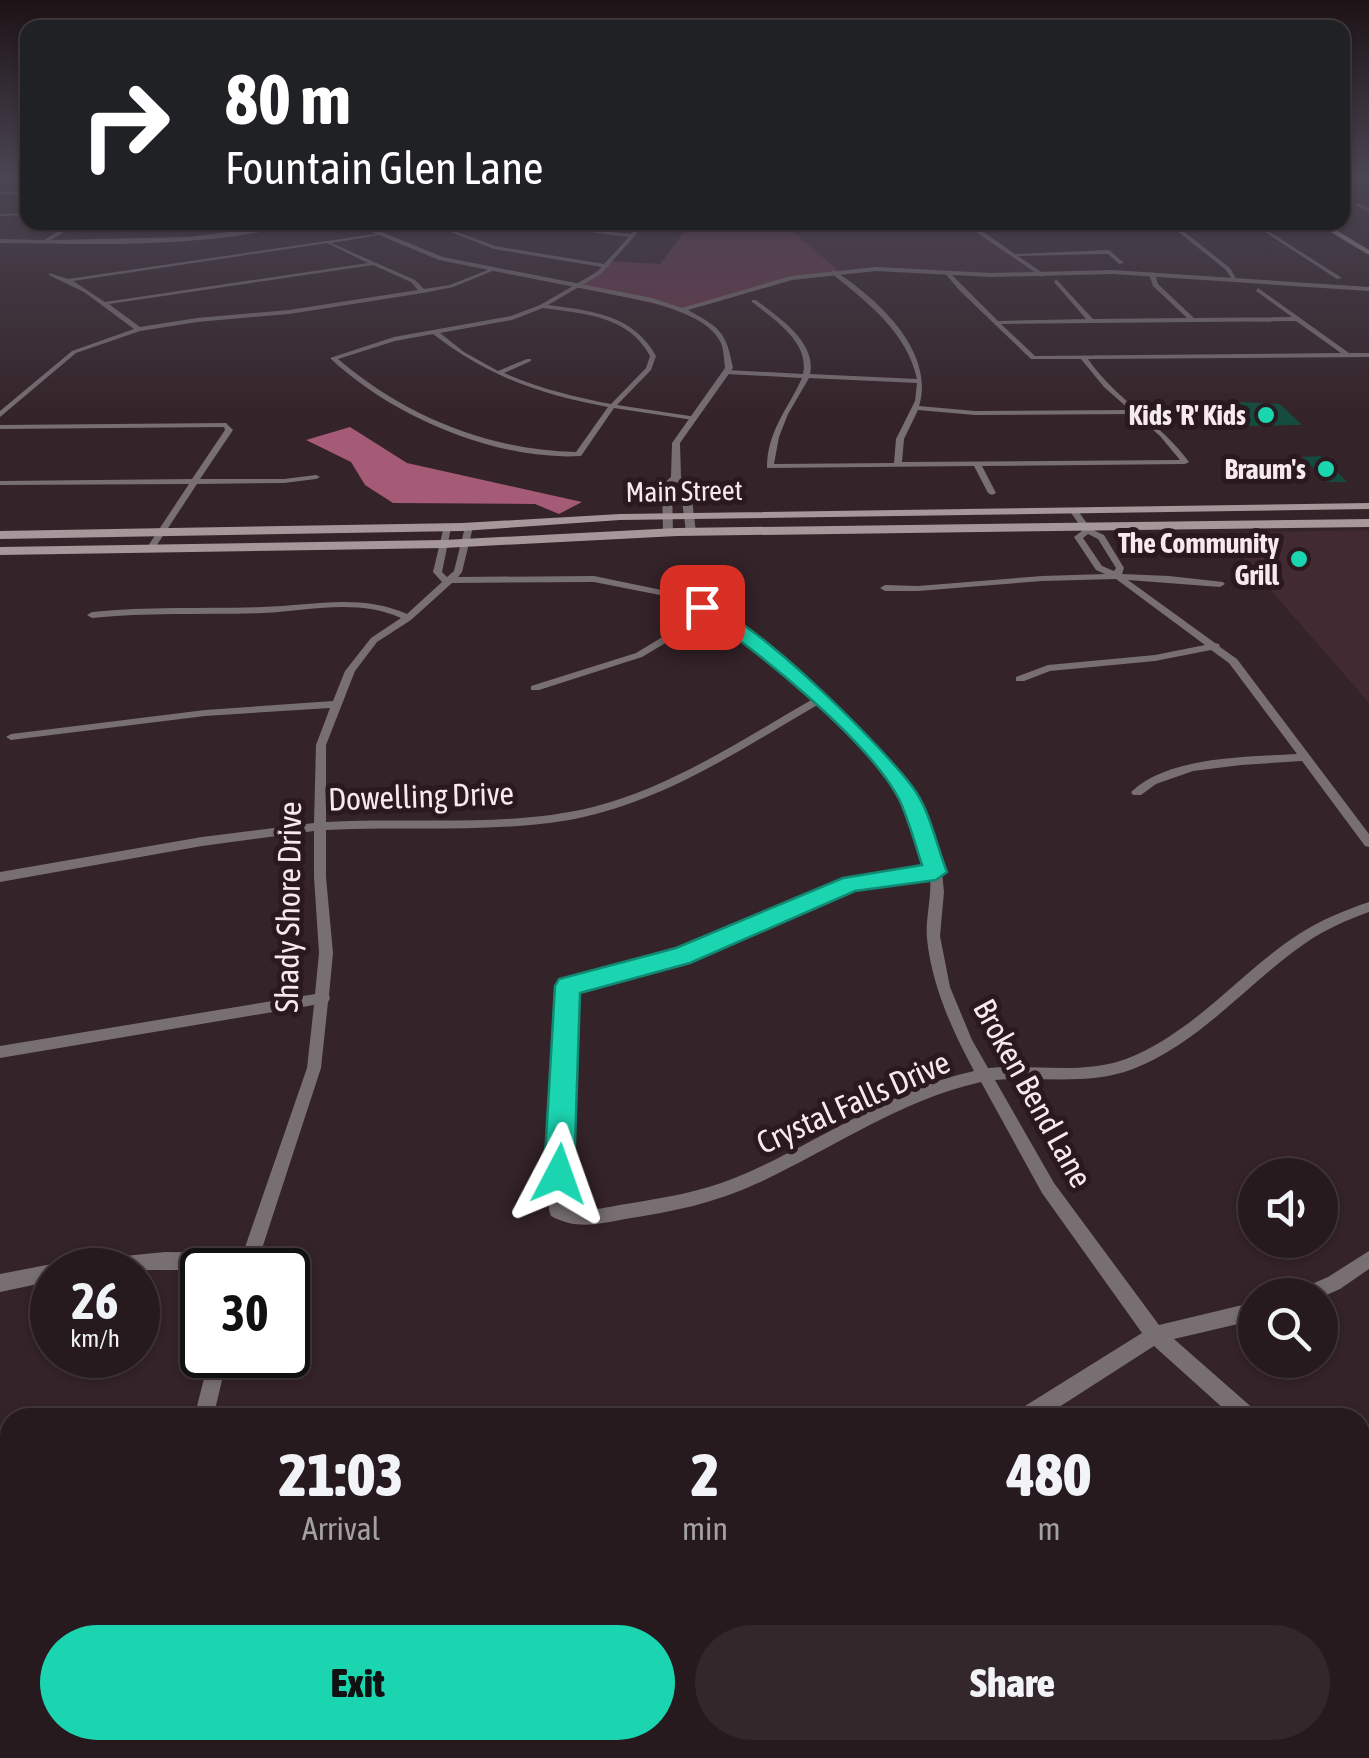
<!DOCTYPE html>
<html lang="en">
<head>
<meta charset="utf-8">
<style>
  body { margin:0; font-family:"Asap Condensed",sans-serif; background:#33272b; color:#f1f3f6; height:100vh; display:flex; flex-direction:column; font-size:38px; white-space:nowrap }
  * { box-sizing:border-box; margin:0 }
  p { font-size:32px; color:#a4a1a4 }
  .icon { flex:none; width:55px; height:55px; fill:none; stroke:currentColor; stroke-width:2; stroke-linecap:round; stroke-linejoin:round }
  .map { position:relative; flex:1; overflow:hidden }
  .sheet { position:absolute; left:0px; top:1408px; width:1370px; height:352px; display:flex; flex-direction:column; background:#271a1e; border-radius:30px 30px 0 0; box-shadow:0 2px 8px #0004,0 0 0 2px #43383c }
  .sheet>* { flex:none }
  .guide { position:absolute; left:20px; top:20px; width:1330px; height:210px; border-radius:20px; box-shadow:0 2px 8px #0004,0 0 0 2px #43383c; background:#202124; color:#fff; overflow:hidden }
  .tools { position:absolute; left:1238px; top:1158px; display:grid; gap:20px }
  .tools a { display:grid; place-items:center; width:100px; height:100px; border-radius:50%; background:#271a1e; box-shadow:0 2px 8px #0004,0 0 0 2px #43383c; font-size:50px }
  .speed { position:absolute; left:30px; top:1248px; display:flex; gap:20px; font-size:50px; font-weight:700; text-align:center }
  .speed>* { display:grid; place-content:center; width:130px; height:130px; border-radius:50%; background:#271a1e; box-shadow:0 2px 8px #0004,0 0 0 2px #43383c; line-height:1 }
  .speed small { font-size:25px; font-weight:400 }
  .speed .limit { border:5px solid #111; border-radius:15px; background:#fff; color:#111 }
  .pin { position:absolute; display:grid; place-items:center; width:85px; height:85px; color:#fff; margin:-42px; border-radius:20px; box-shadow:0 5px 15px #0006 }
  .me { position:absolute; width:110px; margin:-55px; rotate:4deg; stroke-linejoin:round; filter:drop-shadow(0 0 8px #0008) }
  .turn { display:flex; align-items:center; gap:35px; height:210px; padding:0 40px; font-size:45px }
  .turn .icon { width:130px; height:130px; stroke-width:2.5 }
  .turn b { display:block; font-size:70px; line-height:85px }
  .eta { display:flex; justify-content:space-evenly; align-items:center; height:170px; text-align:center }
  .eta b { font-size:60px; font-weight:800; line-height:70px }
  .cta { display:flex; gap:20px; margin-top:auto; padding:20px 40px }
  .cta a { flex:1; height:115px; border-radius:60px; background:#1bd5b1; color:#111; font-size:40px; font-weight:800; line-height:115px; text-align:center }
  .cta a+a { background:#33272b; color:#f1f3f6 }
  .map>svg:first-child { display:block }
  .built { fill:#412a32 }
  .green { fill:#68384a }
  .water { fill:#a55a76 }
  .building { fill:#134c3f }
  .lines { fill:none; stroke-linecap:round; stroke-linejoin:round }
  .minor { fill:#786f72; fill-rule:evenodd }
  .tertiary { fill:#786f72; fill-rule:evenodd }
  .secondary { fill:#a6979b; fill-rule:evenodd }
  .route { fill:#1bd5b1; stroke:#128a73; stroke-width:2.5 }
  .poi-dot { fill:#1bd5b1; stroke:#2a191f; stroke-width:4 }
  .labels { text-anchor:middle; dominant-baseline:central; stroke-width:10; stroke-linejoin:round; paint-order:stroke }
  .far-poi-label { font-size:28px; font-weight:bold; fill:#f7eaee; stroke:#2a191f; text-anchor:end }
  .far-street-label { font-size:28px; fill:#f7eaee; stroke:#2a191f }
  .street-label { font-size:32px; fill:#f7eaee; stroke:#2a191f }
</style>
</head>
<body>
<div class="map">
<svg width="1369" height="1758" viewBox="0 0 1369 1758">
  <rect width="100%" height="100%" fill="#342328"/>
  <g class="built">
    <path d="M788 223H969L1042 275 909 270 839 271 792 231Z"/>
    <path d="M1369 530V703L1221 533Z"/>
  </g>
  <path class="green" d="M691 223H788L792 231 839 271 791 278 682 310 577 286 610 261 660 264Z"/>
  <path class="water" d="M350 427 407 463 582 502 559 514 535 504 393 503 365 485 351 462 306 440Z"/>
  <g class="building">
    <path d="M1239 402 1280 404 1302 425 1250 426 1230 405H1242Z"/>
    <path d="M1320 456 1331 466 1347 482H1327L1302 457Z"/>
  </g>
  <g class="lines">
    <g class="minor">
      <path d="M28 176V177L0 179V177Z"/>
      <rect x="1342" y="182" width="27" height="2"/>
      <rect x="0" y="192" width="28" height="2"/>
      <path d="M1357 203 1369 209V212L1355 205Z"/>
      <path d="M28 213V215L0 216V214Z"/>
      <path d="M74 222H80L51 240 190 237 304 222C207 249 100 244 0 243V239L44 240Z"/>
      <path d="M642 222H647L601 274 548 305C591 311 633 314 656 356L651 370 617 405 690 416 694 418 693 420 614 408 581 456C496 461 391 416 330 358L394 337 511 316 540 305 597 272 602 267 494 249 438 227V225L495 246 604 264 629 237 573 230 571 228 631 234ZM543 308C584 314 628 315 650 356L646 368 611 404C574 397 538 388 504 373L531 361V359H527L498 371 464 352 440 333 512 320ZM433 334C487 376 541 395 608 407L576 452C488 450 405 416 338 359L395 341Z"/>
      <path d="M971 224 975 226 1257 227 1255 225 1257 224 1342 278 1337 279 1262 230H1182L1230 268 1237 280 1234 282 1226 270 1176 230 979 229 1015 254 1109 250 1124 263 1119 264 1108 254 1018 256 1044 274 1042 277 970 228 969 225Z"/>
      <path d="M382 233 380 235 331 243 415 280 424 289 450 285 490 269 495 270 453 287 423 293 289 314 197 322 140 331 76 353 0 417V411L72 351 134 329 84 292 49 275V273L68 279ZM327 243 368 263 105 302 73 281ZM373 265 411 282 418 290 289 310 197 318 140 327 109 304Z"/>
      <path d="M833 270C876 297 936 351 919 406L975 411 1130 410 1104 387 1081 359H1031L959 290 945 273 948 271 998 321 1086 319 1054 282 1056 279 1093 319 1187 318 1153 286 1149 274 1152 272 1155 274 1158 284 1194 318 1292 317 1256 291 1258 288 1349 353H1369V357L1088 359C1116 400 1160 422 1189 462L1185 464 982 466 996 493 992 495 988 493 974 466 767 468C767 431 788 409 802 378L727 374 724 372 727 370 803 374C810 342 773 319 752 302V300H756C778 317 817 342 810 374L917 379C907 332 867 302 831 273ZM1296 321 1341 353 1035 356 1001 324ZM809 378 917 383 915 401 896 439 894 463 774 464 779 437 788 414ZM918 410 975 415 1135 414 1160 436 1180 460 902 462 904 439Z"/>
      <path d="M226 423 233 430 200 479H284L316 475 320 477 316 479 284 483 197 484 153 551 150 552 146 549 189 484 0 485V481L192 479 225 430 224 427 0 429V425Z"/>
      <path d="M1070 508H1076L1091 529 1104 535 1124 568 1122 574 1169 576 1223 582 1225 584 1220 587 1128 580 1215 643 1219 644 1220 647 1237 659 1369 834V847L1365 846 1302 761 1241 765 1193 771 1156 784 1141 795H1133L1131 792C1169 756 1247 757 1297 754L1229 663 1211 650 1155 661 1050 671 1024 681H1016V677L1048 665 1155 655 1205 645 1116 579 1042 581 918 591H885L880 588 885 585 918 586 1042 576 1105 574 1096 570 1074 537 1083 530 1069 510ZM1088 534 1098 539 1116 568 1114 571 1102 566 1083 538Z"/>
      <path d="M469 524 473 527 462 572 458 577 594 576 681 594 742 627 861 730 895 769 921 809 942 872 944 892 940 936 950 987 972 1040 988 1068C1033 1064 1083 1075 1126 1059 1194 1033 1240 972 1299 934 1321 920 1345 910 1369 902V912C1347 920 1326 929 1307 942 1247 983 1202 1042 1133 1069 1089 1086 1041 1076 995 1080L1054 1183 1159 1325 1255 1302V1320L1174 1339 1256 1411 1258 1418H1234L1154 1346 1042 1418H1015L1017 1411 1142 1333 1042 1193 981 1082C900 1100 832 1149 758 1183 716 1203 671 1212 625 1219 599 1224 576 1230 551 1216L549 1210 561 986 563 982 678 952 847 880 929 868C922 849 918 826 908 807 887 767 853 734 819 704 738 751 657 806 563 821 485 833 405 826 326 830V877L333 953 329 995 330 998 328 1002 321 1068 255 1270C190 1270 129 1270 65 1270L68 1264 74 1261 165 1252 243 1253 307 1068 314 1005 0 1058V1046L315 994 319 953 314 877V831L202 846 0 882V872L202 837 314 823 316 745 330 708 205 716 11 740 6 737 11 734 205 710 333 701 345 671 371 638 401 618C356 598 310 611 263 613 206 615 149 612 92 618L87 615 92 612C149 606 205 609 262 607 312 606 359 593 407 614L442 582 433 572 444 526 451 528 442 572 447 577 454 571 465 527ZM594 582 675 598 702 613 636 653 531 686V690H539L642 657 709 617 736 631 813 699C743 739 672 787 593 807 507 828 415 817 326 822V745L355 671 377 642 411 620 452 583ZM930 877C932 898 925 919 927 939 932 986 952 1030 974 1071 888 1090 817 1144 737 1177 701 1192 663 1198 626 1204 606 1207 585 1214 565 1206L575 990 686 960 853 887Z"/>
      <path d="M1369 1251V1269L1340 1289 1320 1298V1295H1297L1300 1289 1328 1277Z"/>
      <path d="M52 1264 58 1267 59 1270H52V1281L0 1292V1274Z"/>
      <path d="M210 1355H228L213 1418H194Z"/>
      <path d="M1360 1505 1369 1510V1533L1360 1528Z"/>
      <path d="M10 1638V1660L0 1661V1639Z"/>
      <path d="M128 1750H150L147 1758H125Z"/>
      <path d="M540 1750H562L561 1758H539Z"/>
      <path d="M932 1750H954L955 1758H933Z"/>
    </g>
    <path class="tertiary" d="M348 222H357L443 257 652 298 682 308 791 276 876 267 992 273 1113 270 1369 287V291L1113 274 992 277 876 271 792 280 688 310C720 328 726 331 733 368L680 443 681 477 690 484 696 532 691 535 686 532 680 485 676 482 672 486 673 532 668 535 663 532 662 485 671 477 672 443 725 368C724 361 724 350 721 343 710 319 673 309 650 302L439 260Z"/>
    <g class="secondary">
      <path d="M1314 222H1323L1369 250V255Z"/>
      <path d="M1369 503V509L620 520 462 531 0 539V531L462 523 620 514Z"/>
      <path d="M1369 519V527L677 536 444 548 0 555V547L444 540 677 528Z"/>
    </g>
  </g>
  <linearGradient id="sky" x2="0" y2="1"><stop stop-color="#1d1316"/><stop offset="0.42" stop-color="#4a4553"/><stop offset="1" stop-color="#4a4553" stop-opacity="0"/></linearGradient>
  <rect width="1369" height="422" fill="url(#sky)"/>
  <path class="route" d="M696 603C735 597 892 755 916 792 931 815 937 847 947 872L936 880 855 891 690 963 580 993 574 1174 569 1184 559 1188 549 1184 544 1174 555 986 559 979 676 948 843 878 922 865C915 844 909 820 899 799 869 741 753 646 696 610Z"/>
  <g class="poi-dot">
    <circle cx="1266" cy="415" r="10"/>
    <circle cx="1326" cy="469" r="10"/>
    <circle cx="1299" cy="559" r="10"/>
  </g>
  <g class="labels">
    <g class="far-poi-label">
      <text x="1246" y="415">Kids 'R' Kids</text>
      <text x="1306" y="469">Braum's</text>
      <text x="1279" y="543">The Community<tspan x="1279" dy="32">Grill</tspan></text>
    </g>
    <g class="far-street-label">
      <text transform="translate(684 491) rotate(-1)">Main Street</text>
    </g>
    <g class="street-label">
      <text transform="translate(421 796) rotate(-2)">Dowelling Drive</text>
      <text transform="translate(288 907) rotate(-89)">Shady Shore Drive</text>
      <text transform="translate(1033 1093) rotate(61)">Broken Bend Lane</text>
      <text transform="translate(853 1102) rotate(-24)">Crystal Falls Drive</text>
    </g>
  </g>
</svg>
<div class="tools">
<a><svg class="icon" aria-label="sound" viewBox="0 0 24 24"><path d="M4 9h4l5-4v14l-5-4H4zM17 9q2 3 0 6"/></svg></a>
<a><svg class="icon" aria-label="search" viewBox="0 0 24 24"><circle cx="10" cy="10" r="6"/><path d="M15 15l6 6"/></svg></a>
</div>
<div class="speed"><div>26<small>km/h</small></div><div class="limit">30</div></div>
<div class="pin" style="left:702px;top:607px;background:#d93025"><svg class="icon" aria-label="arrive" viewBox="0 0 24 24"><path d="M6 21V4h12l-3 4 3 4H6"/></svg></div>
<svg class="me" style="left:559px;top:1174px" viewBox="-20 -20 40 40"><path d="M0-17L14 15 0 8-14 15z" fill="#1bd5b1" stroke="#fff" stroke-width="4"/></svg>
<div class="guide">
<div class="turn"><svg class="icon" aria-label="right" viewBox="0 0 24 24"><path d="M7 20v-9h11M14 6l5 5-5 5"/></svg><div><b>80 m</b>Fountain Glen Lane</div></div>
</div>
<section class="sheet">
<div class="eta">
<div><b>21:03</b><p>Arrival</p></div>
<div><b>2</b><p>min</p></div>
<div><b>480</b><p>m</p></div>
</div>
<div class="cta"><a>Exit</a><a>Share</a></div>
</section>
</div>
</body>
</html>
